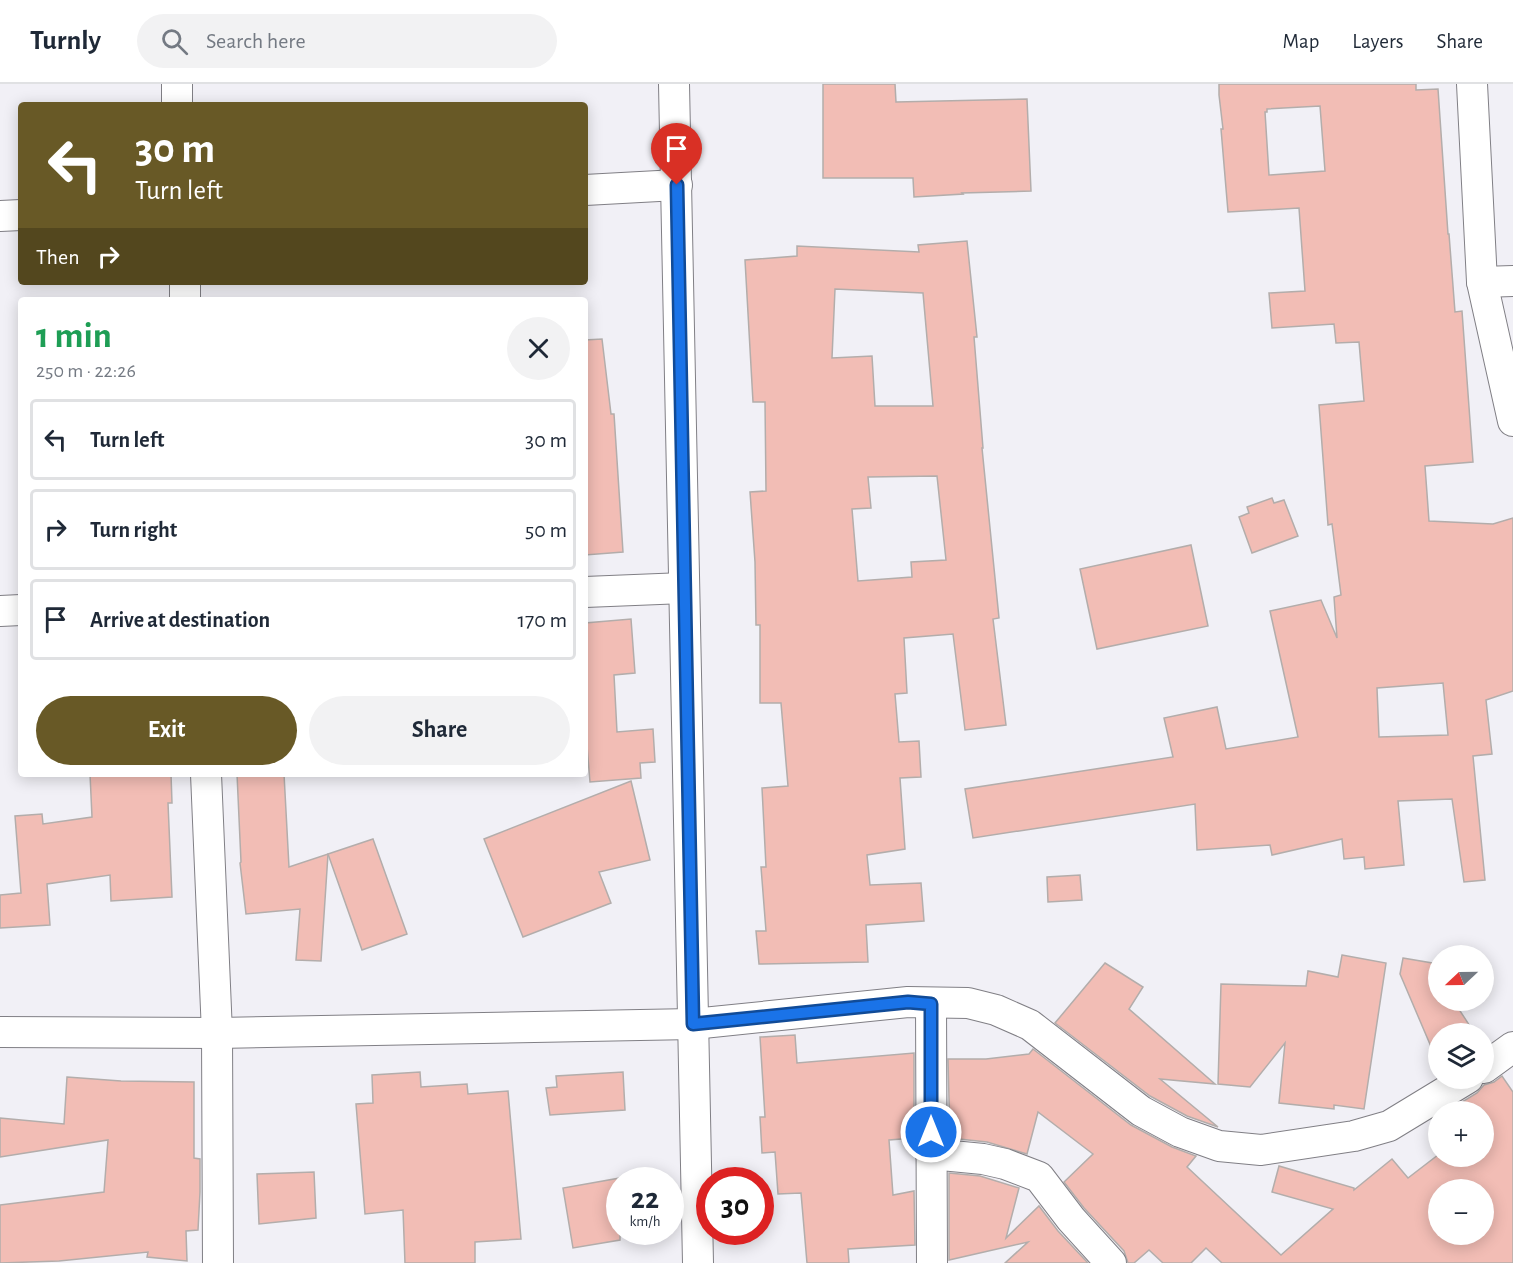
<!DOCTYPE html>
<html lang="en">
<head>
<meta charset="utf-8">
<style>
  body { margin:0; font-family:"Alegreya Sans",sans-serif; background:#f2f2f3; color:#1f2937; height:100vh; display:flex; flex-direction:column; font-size:22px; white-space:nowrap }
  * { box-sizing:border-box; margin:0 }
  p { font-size:20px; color:#747a83 }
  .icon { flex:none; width:33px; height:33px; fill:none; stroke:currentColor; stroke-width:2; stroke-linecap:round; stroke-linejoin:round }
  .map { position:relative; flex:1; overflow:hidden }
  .side { position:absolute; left:18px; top:213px; width:570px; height:480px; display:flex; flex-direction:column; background:#fff; border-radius:6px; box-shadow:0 3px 15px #0003 }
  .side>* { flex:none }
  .guide { position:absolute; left:18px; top:18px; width:570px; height:183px; border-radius:6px; box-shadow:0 3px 15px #0003; background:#685926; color:#fff; overflow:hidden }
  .needle { width:39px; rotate:248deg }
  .fabs { position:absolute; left:1428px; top:861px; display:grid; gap:12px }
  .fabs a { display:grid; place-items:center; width:66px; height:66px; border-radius:50%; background:#fff; box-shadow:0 3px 15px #0003; font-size:30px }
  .speed { position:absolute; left:606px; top:1083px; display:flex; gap:12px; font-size:30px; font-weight:700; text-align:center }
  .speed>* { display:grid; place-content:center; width:78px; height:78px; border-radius:50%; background:#fff; box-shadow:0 3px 15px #0003; line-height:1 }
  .speed small { font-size:15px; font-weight:400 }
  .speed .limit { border:9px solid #d22; background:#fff; color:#111 }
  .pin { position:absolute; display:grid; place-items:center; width:51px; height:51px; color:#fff; margin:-62px -26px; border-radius:50% 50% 50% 0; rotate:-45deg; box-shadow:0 0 6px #0007 }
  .pin .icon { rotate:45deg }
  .me { position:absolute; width:66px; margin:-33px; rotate:0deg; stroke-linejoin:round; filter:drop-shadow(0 0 4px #0008) }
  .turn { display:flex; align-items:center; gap:21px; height:126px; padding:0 18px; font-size:27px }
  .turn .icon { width:78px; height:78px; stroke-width:2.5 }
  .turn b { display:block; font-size:42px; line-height:51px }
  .then { display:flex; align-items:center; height:57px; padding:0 18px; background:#0003; gap:12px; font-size:22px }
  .round { display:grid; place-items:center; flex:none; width:63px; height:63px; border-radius:32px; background:#f2f2f3 }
  .summary { display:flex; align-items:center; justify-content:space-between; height:102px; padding:0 18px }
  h1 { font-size:36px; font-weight:700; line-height:45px; color:#1e9e55 }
  .action { display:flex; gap:12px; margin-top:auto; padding:12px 18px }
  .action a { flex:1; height:69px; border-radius:36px; background:#685926; color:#fff; font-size:24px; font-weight:700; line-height:69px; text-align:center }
  .action a+a { background:#f2f2f3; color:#1f2937 }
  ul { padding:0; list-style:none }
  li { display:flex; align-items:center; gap:18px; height:81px; margin:0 12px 9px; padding:0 6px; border:3px solid #e0e1e3; border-radius:6px }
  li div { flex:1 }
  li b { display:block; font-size:22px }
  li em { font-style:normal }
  header { display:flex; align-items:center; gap:36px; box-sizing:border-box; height:84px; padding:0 30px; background:#fff; border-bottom:2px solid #e0e1e3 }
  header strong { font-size:28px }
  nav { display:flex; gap:33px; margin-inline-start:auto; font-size:21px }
  .search { width:420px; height:54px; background:#f2f2f3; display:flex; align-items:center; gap:15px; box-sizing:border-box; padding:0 21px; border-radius:33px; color:#747a83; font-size:22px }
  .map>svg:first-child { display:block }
  .building { fill:#f2bdb5; stroke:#b3adab; stroke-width:1.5; fill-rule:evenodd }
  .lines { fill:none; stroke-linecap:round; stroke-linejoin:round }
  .minor-casing { stroke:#807f85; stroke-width:32 }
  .minor { stroke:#fff; stroke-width:30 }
  .route-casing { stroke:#114b97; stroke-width:15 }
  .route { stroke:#1a73e8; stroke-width:10 }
</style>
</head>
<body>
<header>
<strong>Turnly</strong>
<div class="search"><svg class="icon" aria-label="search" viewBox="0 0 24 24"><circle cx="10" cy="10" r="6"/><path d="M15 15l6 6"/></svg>Search here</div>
<nav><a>Map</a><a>Layers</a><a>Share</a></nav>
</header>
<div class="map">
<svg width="1513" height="1179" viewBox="0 0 1513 1179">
  <rect width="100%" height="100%" fill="#f1f0f6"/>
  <g class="building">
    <path d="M823 0H895L896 18 1027 15 1031 107 962 109 963 110 914 113 913 94H823Z"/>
    <path d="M1219 0H1416V6L1438 5 1448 150H1449L1455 228 1462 227 1473 378 1425 382 1429 437 1493 440 1513 434V607L1486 616 1492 670 1473 672 1485 796 1464 798 1452 715 1398 717 1404 781 1365 785 1364 773 1344 775 1342 755 1272 771 1270 761 1197 766 1195 720 973 754 965 705 1173 673 1164 634 1217 623 1226 665 1298 653 1270 527 1321 516 1337 554 1334 513 1341 511 1332 440 1328 441 1319 321 1364 317 1359 258 1336 259 1334 240 1272 244 1269 209 1305 207 1299 124 1228 128 1221 45H1223L1219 11ZM1320 22 1325 87 1269 91 1265 28H1267V25ZM1443 599 1448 651 1379 653 1377 604Z"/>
    <path d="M967 157 977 253H974L983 364H982L999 534 993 535 1006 641 965 646 953 550 904 554 907 609 895 610 899 658 919 657 921 693 900 694 905 765 867 771 870 801 921 799 924 837 866 841 868 878 759 880 756 847H766L761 783H766L762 704 788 702 781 619H760V541H756L755 478 750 408 766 407 765 318H753L745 176 797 172V162L919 168 918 161ZM835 205 923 209 933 322H875L872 272 832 274ZM937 392 946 476 911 478 912 493 858 497 852 425 871 424 868 393Z"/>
    <path d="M602 255 611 330H614L623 468 585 471V256Z"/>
    <path d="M1272 414 1274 419 1284 416 1298 452 1252 469 1239 433 1249 429 1247 423Z"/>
    <path d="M1191 461 1208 542 1097 565 1080 485Z"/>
    <path d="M631 535 635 589 614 591 617 648 653 645 655 678 640 679 641 694 590 698 585 638V539Z"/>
    <path d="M90 690H171L172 719H168L172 813 111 817 110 791 47 800 50 841 0 844V811L21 809 15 732 42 730 43 740 92 733Z"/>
    <path d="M237 690H284L289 783 328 770 321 877 296 876 300 825 246 830 240 779 241 778Z"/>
    <path d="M631 697 650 776 599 788 611 819 523 853 484 755Z"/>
    <path d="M373 755 407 850 362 866 328 770Z"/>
    <path d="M1080 791 1082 816 1048 818 1047 793Z"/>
    <path d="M1342 871 1386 879 1364 1025 1334 1021V1025L1279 1019 1285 959 1250 1003 1218 1000 1221 900 1306 902 1308 887 1338 893Z"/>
    <path d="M1403 874 1438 880V916H1453L1475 950H1438V979L1400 890Z"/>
    <path d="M1105 879 1143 903 1129 925 1215 1000 1160 995 1218 1043 1187 1032 1150 1012 1055 939Z"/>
    <path d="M795 951 797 979 914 969V1054L889 1056 893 1111 914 1107 915 1161 848 1165 849 1179H807L801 1109 778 1110 775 1068 762 1069 760 1033H765L760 953Z"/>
    <path d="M1033 965 1131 1041 1172 1063 1196 1072 1187 1083 1281 1171 1333 1125 1272 1108 1279 1082 1354 1104V1106L1392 1075 1408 1094 1438 1071V1072H1484V1028H1459L1457 1021 1477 1009 1484 1001 1494 998 1502 992 1513 1008V1179H1222L1206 1164 1191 1179H1163L1149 1166 1134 1179H1128L1124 1167 1084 1124 1064 1098 1093 1070 1038 1028 1027 1070 987 1058 950 1054 948 975H986L1029 970ZM1438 1106H1484V1150H1438Z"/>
    <path d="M420 988 421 1003 467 1000 468 1010 508 1007 521 1155 475 1158V1179H405L403 1126 365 1130 356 1020 373 1019 372 991Z"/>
    <path d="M623 988 625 1026 550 1031 546 1004 557 1003 556 992Z"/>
    <path d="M67 993 121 997 194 998V1074L200 1075V1108L198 1146 186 1147 187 1177 147 1173 148 1168 59 1177 0 1179V1121L104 1108 108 1056 0 1073V1034L64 1040Z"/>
    <path d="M314 1088 316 1134 259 1140 257 1090Z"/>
    <path d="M949 1089 980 1092 1019 1104 1006 1154 1039 1122 1058 1147 1088 1179H1005L1028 1158 949 1176Z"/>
    <path d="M620 1094V1156L573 1164 563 1104Z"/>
  </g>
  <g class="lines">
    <defs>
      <g id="minor">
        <path d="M177 0V21"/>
        <path d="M674 0 698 1179"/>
        <path d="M1472 0 1482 198 1513 337"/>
        <path d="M585 106 677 101"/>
        <path d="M0 132 21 131"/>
        <path d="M185 198V216"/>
        <path d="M1482 198 1513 197"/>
        <path d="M585 508 684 504"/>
        <path d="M0 527 21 526"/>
        <path d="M206 690 217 949 218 1179"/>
        <path d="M931 919 932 1179"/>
        <path d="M0 948 217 949 693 940 908 918 968 919 996 926 1030 941 1141 1027 1180 1048 1219 1062 1261 1066 1354 1052 1389 1042 1468 994"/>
        <path d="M1484 984 1513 963"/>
        <path d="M931 1070 983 1075 1005 1080 1039 1093 1071 1135 1111 1179"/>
      </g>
    </defs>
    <use href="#minor" class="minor-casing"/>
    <use href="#minor" class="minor"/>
  </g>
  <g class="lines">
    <defs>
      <path id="route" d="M677 101 693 940 908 918 931 920V1048"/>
    </defs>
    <use href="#route" class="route-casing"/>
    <use href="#route" class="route"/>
  </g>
</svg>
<div class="fabs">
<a><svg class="needle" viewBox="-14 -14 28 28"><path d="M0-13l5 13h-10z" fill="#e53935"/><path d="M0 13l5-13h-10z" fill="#747a83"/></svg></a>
<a><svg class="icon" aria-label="layers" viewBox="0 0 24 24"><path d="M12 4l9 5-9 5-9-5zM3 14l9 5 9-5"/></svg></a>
<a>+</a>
<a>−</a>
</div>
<div class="speed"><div>22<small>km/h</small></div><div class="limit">30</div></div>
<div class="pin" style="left:677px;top:101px;background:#d93025"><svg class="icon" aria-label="arrive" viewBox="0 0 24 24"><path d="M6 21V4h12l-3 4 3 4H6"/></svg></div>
<svg class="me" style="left:931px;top:1048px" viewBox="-20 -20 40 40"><circle r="17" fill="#1a73e8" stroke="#fff" stroke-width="3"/><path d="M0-11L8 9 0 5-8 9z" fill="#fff"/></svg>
<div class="guide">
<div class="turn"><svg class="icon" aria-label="left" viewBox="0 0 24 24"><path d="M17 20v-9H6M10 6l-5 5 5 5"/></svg><div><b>30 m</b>Turn left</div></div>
<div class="then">Then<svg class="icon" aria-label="right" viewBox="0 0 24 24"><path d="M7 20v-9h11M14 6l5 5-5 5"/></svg></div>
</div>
<section class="side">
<div class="summary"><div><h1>1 min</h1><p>250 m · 22:26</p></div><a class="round"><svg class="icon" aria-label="close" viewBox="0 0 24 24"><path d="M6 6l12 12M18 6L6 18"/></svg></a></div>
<ul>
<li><svg class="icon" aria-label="left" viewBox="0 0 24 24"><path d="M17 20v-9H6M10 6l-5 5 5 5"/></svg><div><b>Turn left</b></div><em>30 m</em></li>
<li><svg class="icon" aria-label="right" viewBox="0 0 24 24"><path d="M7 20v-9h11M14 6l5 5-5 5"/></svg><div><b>Turn right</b></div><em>50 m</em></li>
<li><svg class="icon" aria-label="arrive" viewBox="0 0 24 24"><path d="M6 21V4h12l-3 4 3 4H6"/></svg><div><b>Arrive at destination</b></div><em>170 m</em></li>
</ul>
<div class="action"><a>Exit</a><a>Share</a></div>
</section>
</div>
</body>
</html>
